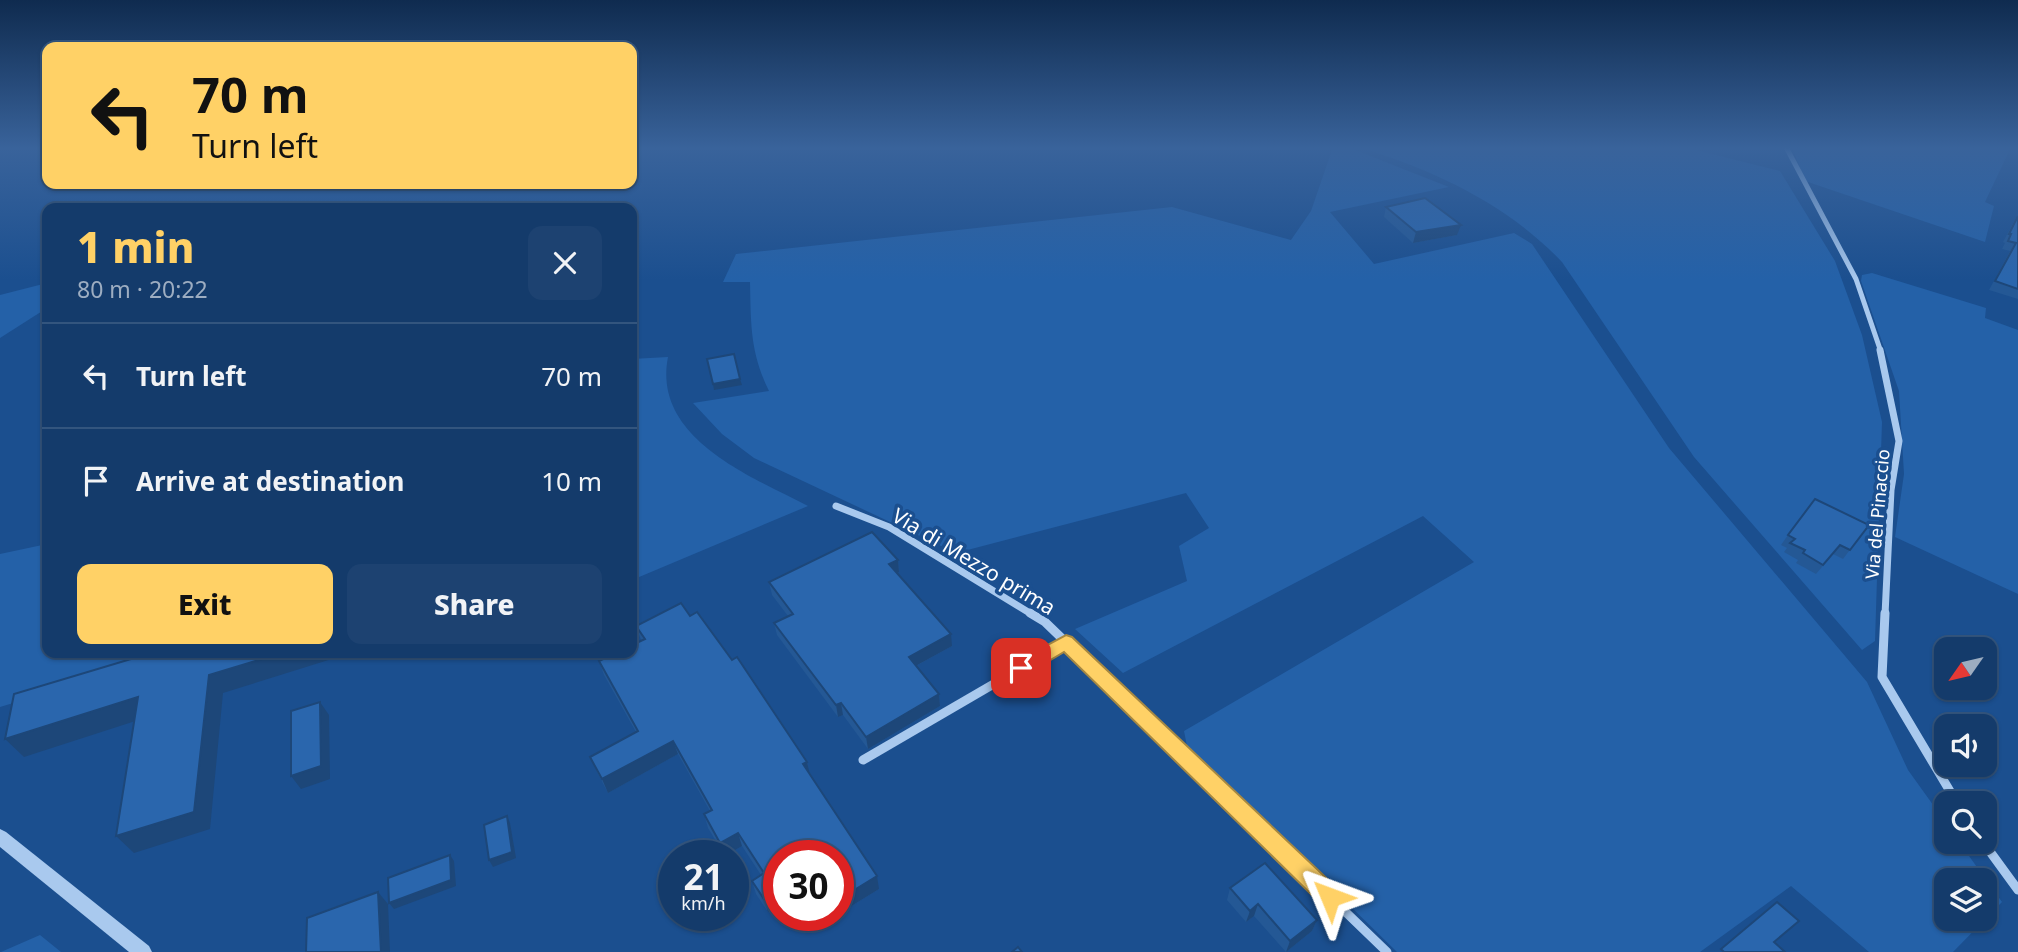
<!DOCTYPE html>
<html lang="en">
<head>
<meta charset="utf-8">
<style>
  body { margin:0; font-family:"Noto Sans",sans-serif; background:#1d4271; color:#f1f3f6; height:100vh; display:flex; flex-direction:column; font-size:26px; white-space:nowrap }
  * { box-sizing:border-box; margin:0 }
  p { font-size:23px; color:#9dadc1 }
  .icon { flex:none; width:38px; height:38px; fill:none; stroke:currentColor; stroke-width:2; stroke-linecap:round; stroke-linejoin:round }
  .map { position:relative; flex:1; overflow:hidden }
  .details { position:absolute; left:42px; top:203px; width:595px; height:455px; display:flex; flex-direction:column; background:#143b6b; border-radius:14px; box-shadow:0 2px 5px #0004,0 0 0 2px #33557e }
  .details>* { flex:none }
  .banner { position:absolute; left:42px; top:42px; width:595px; height:147px; border-radius:14px; box-shadow:0 2px 5px #0004,0 0 0 2px #33557e; background:#ffd166; color:#111; overflow:hidden }
  .needle { width:46px; rotate:236deg }
  .tools { position:absolute; left:1934px; top:637px; display:grid; gap:14px }
  .tools a { display:grid; place-items:center; width:63px; height:63px; border-radius:14px; background:#143b6b; box-shadow:0 2px 5px #0004,0 0 0 2px #33557e; font-size:35px }
  .speed { position:absolute; left:658px; top:840px; display:flex; gap:14px; font-size:35px; font-weight:700; text-align:center }
  .speed>* { display:grid; place-content:center; width:91px; height:91px; border-radius:50%; background:#143b6b; box-shadow:0 2px 5px #0004,0 0 0 2px #33557e; line-height:1 }
  .speed small { font-size:18px; font-weight:400 }
  .speed .limit { border:10px solid #d22; background:#fff; color:#111 }
  .pin { position:absolute; display:grid; place-items:center; width:60px; height:60px; color:#fff; margin:-30px; border-radius:14px; box-shadow:0 4px 10px #0006 }
  .me { position:absolute; width:77px; margin:-38px; rotate:314deg; stroke-linejoin:round; filter:drop-shadow(0 0 5px #0008) }
  .turn { display:flex; align-items:center; gap:24px; height:147px; padding:0 35px; font-size:32px }
  .turn .icon { width:91px; height:91px; stroke-width:2.5 }
  .turn b { display:block; font-size:49px; line-height:60px }
  .round { display:grid; place-items:center; flex:none; width:74px; height:74px; border-radius:14px; background:#1d4271 }
  .summary { display:flex; align-items:center; justify-content:space-between; height:119px; padding:0 35px }
  h1 { font-size:42px; font-weight:800; line-height:52px; color:#ffd166 }
  .button { display:flex; gap:14px; margin-top:auto; padding:14px 35px }
  .button a { flex:1; height:80px; border-radius:14px; background:#ffd166; color:#111; font-size:28px; font-weight:800; line-height:80px; text-align:center }
  .button a+a { background:#1d4271; color:#f1f3f6 }
  ul { padding:0; list-style:none }
  li { display:flex; align-items:center; gap:21px; height:105px; padding:0 35px; border-top:2px solid #33557e }
  li div { flex:1 }
  li b { display:block; font-size:26px }
  li em { font-style:normal }
  .map>svg:first-child { display:block }
  .green { fill:#2461a8; fill-rule:evenodd }
  .lines { fill:none; stroke-linecap:round; stroke-linejoin:round }
  .minor-far2 { stroke:#a9c9ee; stroke-width:5 }
  .minor-far1 { stroke:#a9c9ee; stroke-width:7 }
  .minor { stroke:#a9c9ee; stroke-width:9 }
  .tertiary { fill:#a9c9ee; fill-rule:evenodd }
  .wall { fill:#245895 }
  .shaded-wall { fill:#1d4779 }
  .building { fill:#2a66ad; stroke:#1d4779; stroke-width:2 }
  .route { fill:#ffd166; stroke:#a68842; stroke-width:2 }
  .labels { text-anchor:middle; dominant-baseline:central; stroke-width:7; stroke-linejoin:round; paint-order:stroke }
  .street-label { font-size:18px; fill:#fff; stroke:#1b4f8f }
  .near-street-label { font-size:21px; fill:#fff; stroke:#1b4f8f }
</style>
</head>
<body>
<div class="map">
<svg width="2018" height="952" viewBox="0 0 2018 952">
  <rect width="100%" height="100%" fill="#1b4f8f"/>
  <g class="green">
    <path d="M1333 147 1355 150 1449 187 1330 212 1374 264 1514 233 1532 244 1669 448 1867 682 1908 770 1946 823V842H1959L2002 902 1953 952H1869L1791 886 1700 952H1397L1187 746 1184 731 1474 562 1423 516 1123 673 1075 629 1187 581 1179 546 1209 528 1186 493 956 553 754 458 722 434 693 403 769 391C750 352 751 325 750 282H723L736 254 1172 207 1291 240 1311 211ZM1984 880V919H1946V880Z"/>
    <path d="M1358 147H1684L1780 171 1835 261 1862 335 1882 422 1875 641 1862 650 1694 457 1562 262C1507 204 1434 170 1358 147Z"/>
    <path d="M1792 147H2011L1985 202 1994 206 1985 242 1805 181Z"/>
    <path d="M1872 273 1986 308 1985 318 2018 330V594L1895 537 1904 474 1899 391 1861 281 1862 275Z"/>
    <path d="M47 283V308L0 338V295Z"/>
    <path d="M668 357C652 438 750 476 808 506L632 580V359Z"/>
    <path d="M47 544V653H179L0 707V554Z"/>
    <path d="M40 935 61 952H1Z"/>
  </g>
  <g class="lines">
    <path class="minor-far2" d="M1786 147 1856 279 1881 352"/>
    <g class="minor-far1">
      <path d="M1880 350 1899 441 1891 490 1885 615"/>
      <path d="M836 506 889 527 1033 615"/>
    </g>
    <g class="minor">
      <path d="M1030 613 1045 622 1387 952"/>
      <path d="M1885 613 1882 677 1957 803"/>
      <path d="M863 760 1066 642"/>
      <path d="M1983 842 2018 890"/>
    </g>
    <path class="tertiary" d="M0 829 6 832 149 946 152 952H129L0 847Z"/>
  </g>
  <g class="wall">
    <path d="M1386 207 1457 235 1413 243 1384 217Z"/>
    <path d="M2018 214V299L1989 290 2010 251 2002 249 2005 243 2003 242Z"/>
    <path d="M1869 525 1843 559 1833 554 1816 574 1796 563 1798 560 1784 552 1787 548 1781 545 1788 535Z"/>
    <path d="M898 560 899 572 897 573 952 646 916 666 939 694 940 706 868 749 843 715 838 717 777 635 774 623 788 616 772 595 769 582Z"/>
    <path d="M690 616 807 762 809 774 879 889 840 913 838 910V856H779V904L768 912 756 894 752 881 761 875 742 846 725 856 708 828 704 814 710 811 678 754 608 793 596 770 590 757 636 732 604 675 599 661 641 640 636 626Z"/>
    <path d="M1230 888 1317 920 1312 931 1286 952 1254 916 1246 922 1227 900Z"/>
  </g>
  <g class="shaded-wall">
    <path d="M1461 225 1457 235 1413 243 1416 232Z"/>
    <path d="M740 379 742 385 714 390 713 384Z"/>
    <path d="M898 560 899 572 890 576 889 564Z"/>
    <path d="M951 634 952 646 910 669 909 657Z"/>
    <path d="M282 653H351L223 693 210 829 134 853 116 836 209 675Z"/>
    <path d="M939 694 940 706 868 749 866 737Z"/>
    <path d="M138 697 154 715 24 757 5 739Z"/>
    <path d="M320 702 329 715 330 779 301 789 291 776Z"/>
    <path d="M841 703 843 715 838 717 836 705Z"/>
    <path d="M673 741 678 754 608 793 602 779Z"/>
    <path d="M807 762 810 775 803 764Z"/>
    <path d="M507 816 510 823 516 858 493 867 489 860Z"/>
    <path d="M738 833 742 846 725 856 720 843Z"/>
    <path d="M450 855 454 861 456 886 394 909 389 903Z"/>
    <path d="M877 876 879 889 840 913 838 900Z"/>
    <path d="M779 889V904L768 912 764 899Z"/>
    <path d="M378 892 388 904 390 952H381Z"/>
    <path d="M1258 904 1254 916 1246 922 1250 911Z"/>
    <path d="M1317 920 1312 931 1286 952 1290 941Z"/>
  </g>
  <g class="building">
    <path d="M1425 198 1461 225 1416 232 1386 207Z"/>
    <path d="M2018 216V289L1995 281 2016 243 2008 241 2011 234H2009Z"/>
    <path d="M734 354 740 379 713 384 707 359Z"/>
    <path d="M1815 499 1869 525 1850 550 1840 545 1823 565 1803 553 1805 550 1790 543 1795 539 1788 535Z"/>
    <path d="M872 532 898 560 889 564 951 634 909 657 939 694 866 737 841 703 836 705 774 623 793 614 769 582Z"/>
    <path d="M681 603 690 616 697 612 732 660 737 657 807 762 803 764 877 876 838 900V856H779V889L764 899 752 881 764 873 738 833 720 843 704 814 712 810 673 741 602 779 590 757 638 731 599 661 616 653H632V645L645 639 636 626Z"/>
    <path d="M151 653H282L209 675 194 812 116 836 138 697 5 739 14 694Z"/>
    <path d="M320 702 321 766 291 776V711Z"/>
    <path d="M507 816 512 852 489 860 484 825Z"/>
    <path d="M450 855 451 880 389 903 388 878Z"/>
    <path d="M1265 863 1317 920 1290 941 1258 904 1250 911 1230 888Z"/>
    <path d="M378 892 381 952H306L307 918Z"/>
    <path d="M1777 902 1799 921 1774 942 1785 952H1724L1721 949Z"/>
    <path d="M1018 947 1022 952H1012Z"/>
  </g>
  <linearGradient id="sky" x2="0" y2="1"><stop stop-color="#0f2b4f"/><stop offset="0.53" stop-color="#39639b"/><stop offset="1" stop-color="#39639b" stop-opacity="0"/></linearGradient>
  <rect width="2018" height="280" fill="url(#sky)"/>
  <path class="route" d="M1066 635 1072 637 1338 889 1341 897 1338 905 1330 908 1322 905 1064 652 1027 674H1014L1011 668 1014 663Z"/>
  <g class="labels">
    <g class="street-label">
      <text transform="translate(1877 514) rotate(-85)">Via del Pinaccio</text>
    </g>
    <g class="near-street-label">
      <text transform="translate(974 561) rotate(31)">Via di Mezzo prima</text>
    </g>
  </g>
</svg>
<div class="tools">
<a><svg class="needle" viewBox="-14 -14 28 28"><path d="M0-13l5 13h-10z" fill="#e53935"/><path d="M0 13l5-13h-10z" fill="#9dadc1"/></svg></a>
<a><svg class="icon" aria-label="sound" viewBox="0 0 24 24"><path d="M4 9h4l5-4v14l-5-4H4zM17 9q2 3 0 6"/></svg></a>
<a><svg class="icon" aria-label="search" viewBox="0 0 24 24"><circle cx="10" cy="10" r="6"/><path d="M15 15l6 6"/></svg></a>
<a><svg class="icon" aria-label="layers" viewBox="0 0 24 24"><path d="M12 4l9 5-9 5-9-5zM3 14l9 5 9-5"/></svg></a>
</div>
<div class="speed"><div>21<small>km/h</small></div><div class="limit">30</div></div>
<div class="pin" style="left:1021px;top:668px;background:#d93025"><svg class="icon" aria-label="arrive" viewBox="0 0 24 24"><path d="M6 21V4h12l-3 4 3 4H6"/></svg></div>
<svg class="me" style="left:1330px;top:897px" viewBox="-20 -20 40 40"><path d="M0-17L14 15 0 8-14 15z" fill="#ffd166" stroke="#fff" stroke-width="4"/></svg>
<div class="banner">
<div class="turn"><svg class="icon" aria-label="left" viewBox="0 0 24 24"><path d="M17 20v-9H6M10 6l-5 5 5 5"/></svg><div><b>70 m</b>Turn left</div></div>
</div>
<section class="details">
<div class="summary"><div><h1>1 min</h1><p>80 m · 20:22</p></div><a class="round"><svg class="icon" aria-label="close" viewBox="0 0 24 24"><path d="M6 6l12 12M18 6L6 18"/></svg></a></div>
<ul>
<li><svg class="icon" aria-label="left" viewBox="0 0 24 24"><path d="M17 20v-9H6M10 6l-5 5 5 5"/></svg><div><b>Turn left</b></div><em>70 m</em></li>
<li><svg class="icon" aria-label="arrive" viewBox="0 0 24 24"><path d="M6 21V4h12l-3 4 3 4H6"/></svg><div><b>Arrive at destination</b></div><em>10 m</em></li>
</ul>
<div class="button"><a>Exit</a><a>Share</a></div>
</section>
</div>
</body>
</html>
